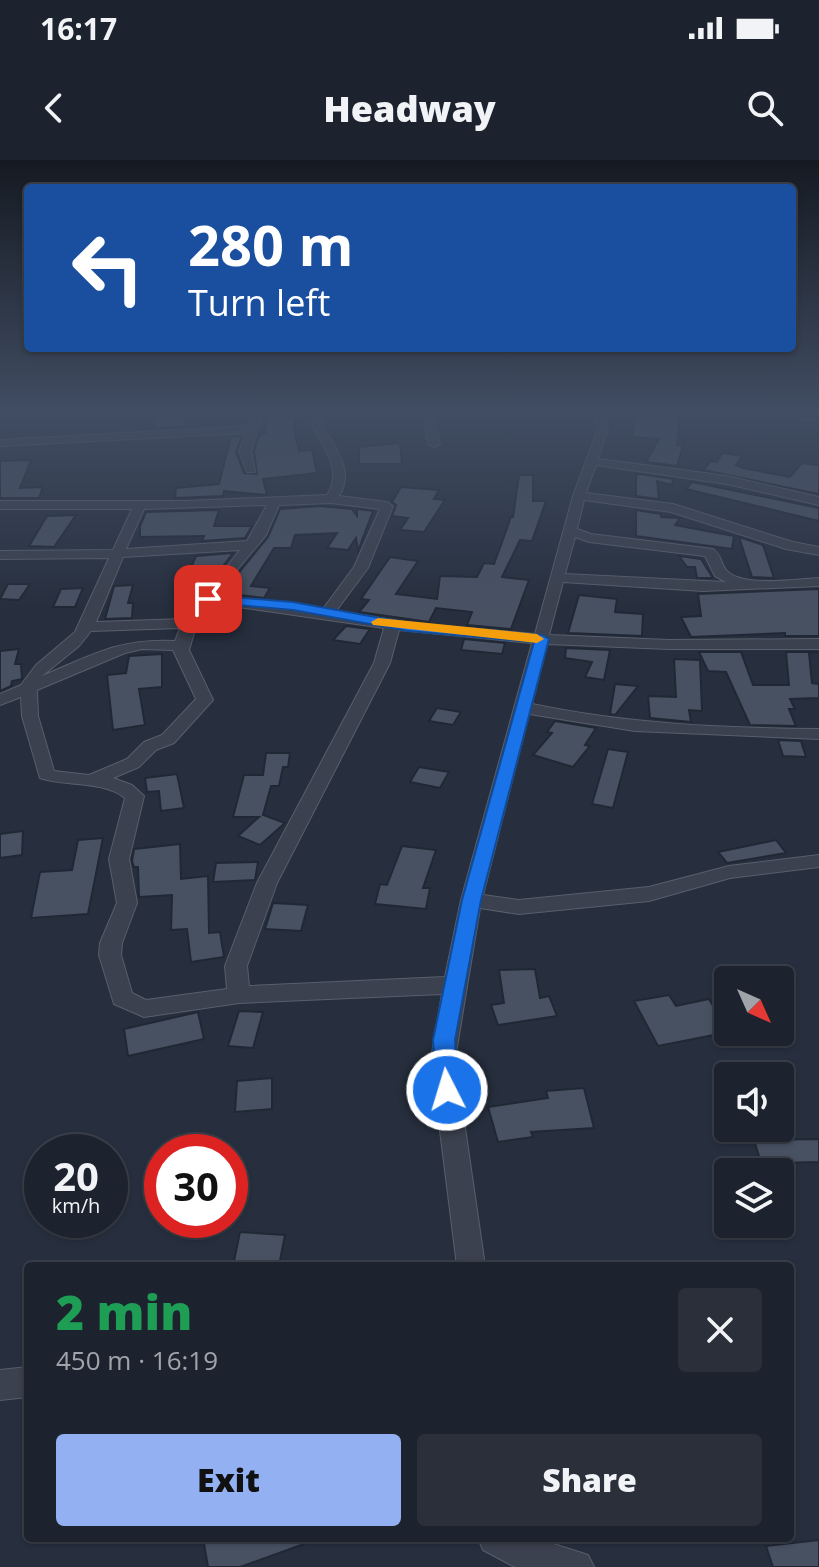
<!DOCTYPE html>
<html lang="en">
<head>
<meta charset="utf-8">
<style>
  body { margin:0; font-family:"Open Sans",sans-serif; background:#2a2f3a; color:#f1f3f6; height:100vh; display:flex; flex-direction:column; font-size:30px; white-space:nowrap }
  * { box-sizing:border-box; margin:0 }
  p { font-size:26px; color:#a0a4aa }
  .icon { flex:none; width:44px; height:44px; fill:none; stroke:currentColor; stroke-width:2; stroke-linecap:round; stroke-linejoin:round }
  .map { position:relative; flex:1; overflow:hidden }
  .details { position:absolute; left:24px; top:1102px; width:770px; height:280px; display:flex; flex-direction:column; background:#1d232e; border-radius:8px; box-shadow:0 2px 6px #0004,0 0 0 2px #3b404a }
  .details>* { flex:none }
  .banner { position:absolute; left:24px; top:24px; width:772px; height:168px; border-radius:8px; box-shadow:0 2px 6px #0004,0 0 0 2px #3b404a; background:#1a4fa0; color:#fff; overflow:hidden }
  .needle { width:52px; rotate:135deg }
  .buttons { position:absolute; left:714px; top:806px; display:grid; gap:16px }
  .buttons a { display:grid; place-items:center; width:80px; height:80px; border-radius:8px; background:#1d232e; box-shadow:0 2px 6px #0004,0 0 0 2px #3b404a; font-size:40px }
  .speed { position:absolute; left:24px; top:974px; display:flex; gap:16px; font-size:40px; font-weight:700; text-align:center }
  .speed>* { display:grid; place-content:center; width:104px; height:104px; border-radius:50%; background:#1d232e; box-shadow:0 2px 6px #0004,0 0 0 2px #3b404a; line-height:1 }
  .speed small { font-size:20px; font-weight:400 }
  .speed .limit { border:12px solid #d22; background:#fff; color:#111 }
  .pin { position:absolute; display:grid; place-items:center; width:68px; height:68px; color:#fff; margin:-34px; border-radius:16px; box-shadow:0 4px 12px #0006 }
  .me { position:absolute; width:88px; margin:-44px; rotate:355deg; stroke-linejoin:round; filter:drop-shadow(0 0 6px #0008) }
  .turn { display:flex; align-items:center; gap:28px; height:168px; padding:0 32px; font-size:36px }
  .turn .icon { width:104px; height:104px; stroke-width:2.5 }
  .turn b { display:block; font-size:56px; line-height:68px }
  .round { display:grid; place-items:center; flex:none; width:84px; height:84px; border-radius:8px; background:#2a2f3a }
  .overview { display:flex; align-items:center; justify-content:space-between; height:136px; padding:0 32px }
  h1 { font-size:48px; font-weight:800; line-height:60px; color:#1e9e55 }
  .cta { display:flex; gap:16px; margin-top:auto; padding:16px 32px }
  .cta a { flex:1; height:92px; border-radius:8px; background:#93b0f2; color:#111; font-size:32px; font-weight:800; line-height:92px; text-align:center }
  .cta a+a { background:#2a2f3a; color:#f1f3f6 }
  .status { display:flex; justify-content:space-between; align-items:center; height:56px; padding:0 40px; background:#1d232e; direction:ltr }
  .status svg { height:22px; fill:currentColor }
  header { display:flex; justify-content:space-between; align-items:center; height:104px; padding:0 32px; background:#1d232e; font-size:36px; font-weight:800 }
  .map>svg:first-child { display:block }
  .building { fill:#485162; stroke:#212835; stroke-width:2 }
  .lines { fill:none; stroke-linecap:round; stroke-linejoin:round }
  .street-casing { stroke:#585f6c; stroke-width:2 }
  .street { fill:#3b414e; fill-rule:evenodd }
  .route { fill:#1a73e8; stroke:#114b97; stroke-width:2 }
  .slow { fill:#f59e0b }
</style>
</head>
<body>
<div class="status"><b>16:17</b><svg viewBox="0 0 49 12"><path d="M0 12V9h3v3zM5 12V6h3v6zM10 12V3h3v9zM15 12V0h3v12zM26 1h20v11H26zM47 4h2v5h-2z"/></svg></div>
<header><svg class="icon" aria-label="back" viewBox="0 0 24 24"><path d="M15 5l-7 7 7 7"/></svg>Headway<svg class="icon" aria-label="search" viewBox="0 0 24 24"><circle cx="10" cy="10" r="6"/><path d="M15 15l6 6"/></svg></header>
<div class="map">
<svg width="819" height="1407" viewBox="0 0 819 1407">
  <rect width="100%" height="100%" fill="#272f3e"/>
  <g class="building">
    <path d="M157 252H188L185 267 154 268Z"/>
    <path d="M635 252H681L677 285 683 286 677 306 646 302 659 279 632 277Z"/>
    <path d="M269 254 297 255 293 265 299 291 312 290 317 313 263 319 267 335 224 331 223 336 175 338 176 328 219 324 231 277 242 276 236 292 244 313 257 314 254 291 260 274 266 273 264 264Z"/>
    <path d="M400 283 402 304H359V287Z"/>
    <path d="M722 293 742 296 736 305 743 308 790 317 802 303 819 305V334L703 310 711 301 717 302Z"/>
    <path d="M31 300 20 328 43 327 39 338H0V301Z"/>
    <path d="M519 315H533V341H546L532 381 520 380 502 417 529 420 511 469 467 465 472 452 436 448 429 462 359 452 369 440 361 439 390 397 418 401 396 434 437 439 440 416 477 417 484 403 494 404 511 357H513Z"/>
    <path d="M636 315 640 314 673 319 672 325 657 321 659 339 636 336Z"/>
    <path d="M692 322 819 348V361L686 329Z"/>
    <path d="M401 327 439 330 434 339 445 340 424 372 400 370 408 358 392 356 396 345 392 342Z"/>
    <path d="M320 346 352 349 357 356V349L373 351 358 391 356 378 348 390 327 388 337 373 295 375 291 388H274L251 426 270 428 264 438 222 433 268 377 280 349Z"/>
    <path d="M219 350 214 366H252L245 378 202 381 204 376 140 377V366L146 352Z"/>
    <path d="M636 350 661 354V357L680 358 675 365 734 376 732 389 636 376Z"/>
    <path d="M76 355 54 387 29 386 47 356Z"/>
    <path d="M739 377 763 385 774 418 752 417Z"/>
    <path d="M233 393 205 430 181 431 196 396Z"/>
    <path d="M679 396 701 399 713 418H697L695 407H687Z"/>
    <path d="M8 424H30L19 440 0 439Z"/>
    <path d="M133 425 128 443H133L132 458 105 459 114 426Z"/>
    <path d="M83 428 75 447H53L61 429Z"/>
    <path d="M819 429V476H785V473L691 477 681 457 701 456 698 434Z"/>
    <path d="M579 435 617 439 615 452 643 454 642 476 568 473Z"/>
    <path d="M346 466 370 469 360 484 333 480Z"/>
    <path d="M464 479 505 483 502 494 461 490Z"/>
    <path d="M566 488 610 490 604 520 585 517 592 502 565 498Z"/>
    <path d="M19 489 15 504H21L22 519 12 521 11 526 0 531V491Z"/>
    <path d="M699 492H741L753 525H789L786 492H819L809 493 812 523 819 524V538L790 539 795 549H789L796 566 750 565 726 512 708 511Z"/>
    <path d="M162 494V527L139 529 145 565 113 570 107 515 126 513 129 496Z"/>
    <path d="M674 499 700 500 702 551 689 550 691 562 650 558 648 536 676 537Z"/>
    <path d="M615 524 638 526 615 555 610 554Z"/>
    <path d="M437 548 461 552 453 565 429 561Z"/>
    <path d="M555 561 596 568 585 585 590 586 573 607 533 595 552 573 547 572Z"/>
    <path d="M778 580 801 581 806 597 783 596Z"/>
    <path d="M608 589 628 592 613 648 592 644Z"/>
    <path d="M266 593H290L288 607H283L279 626H271L263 655 285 663 260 685 238 676 259 657H233L244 615H263Z"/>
    <path d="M419 607 449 612 440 628 410 622Z"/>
    <path d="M177 614 184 648 161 651 159 631 147 632 145 618Z"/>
    <path d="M23 671 22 695 0 698V674Z"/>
    <path d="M103 678 88 754 31 758 40 712 72 710 78 680Z"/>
    <path d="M776 680 786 693 727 703 718 692Z"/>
    <path d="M180 684 181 719 208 716 209 773 220 772 224 797 191 802 187 769 171 770 172 735 139 737 138 707H134L132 701 134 689Z"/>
    <path d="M402 686 436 690 423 728H430L426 749 375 744 380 724 387 725Z"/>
    <path d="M258 702 255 720 213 722 216 703Z"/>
    <path d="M273 743 308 745 301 771 265 769Z"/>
    <path d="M535 809 540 838 549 836 557 856 498 865 491 845 504 843 499 810Z"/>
    <path d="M669 835 676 846 709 839 729 872 658 886 634 841Z"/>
    <path d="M239 851 263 852 253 888 228 886Z"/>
    <path d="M198 852 204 879 128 896 124 869Z"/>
    <path d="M272 918V949L235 952 237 921Z"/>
    <path d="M584 928 594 968 531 972 533 977 498 982 488 947 548 938 546 931Z"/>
    <path d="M819 979V1002L780 1003 783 1012H764L754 980Z"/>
    <path d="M240 1072 285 1075 279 1106H233Z"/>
    <path d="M203 1378H315V1380L240 1407H208Z"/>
    <path d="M819 1380V1407H773L766 1386Z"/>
  </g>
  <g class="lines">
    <defs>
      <g id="street">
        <path d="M197 252H264L251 291 255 312H247L239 291 246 273 0 286V280L249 266 252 256 202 255Z"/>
        <path d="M317 252H327L321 262C333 287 356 309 339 336L387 342 393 346 368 408 336 451 418 464 535 474 573 336 598 269 593 252H603L608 269 598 299 727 316 819 337V345L727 324 596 305 586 333 673 344 793 382 819 387V395L786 389 671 352 584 340 577 369 591 374 713 389C722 395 720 403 726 410 741 428 797 419 819 418V426L703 431 563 422 549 475 669 480 819 479V489H669L547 484 532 544C627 564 722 568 819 569V579L635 571 529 554 483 735 519 740 649 727 729 706 819 695V707L730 718 649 741 519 754 480 748 455 899 485 1106H457L431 899 442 834 239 843 144 857 114 844 99 795 100 783 117 743 109 699 125 638C102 620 67 627 40 618L22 556 21 537 0 545V534L21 525 36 505 75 472 109 398 0 399V391L113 390 132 349H0V341H188L327 335C344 309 322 286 311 262ZM331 343 380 349 354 407 323 449 216 435 266 375 279 345ZM267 345 247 381 126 389 144 349ZM575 377 589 382 705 396 715 416 726 422 565 414ZM240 390 185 459 96 462 123 397ZM210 443 384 468 374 503 257 723 225 806 227 829 146 840 132 833 121 795 122 783 137 743 129 699 144 636 132 625 113 618 139 607 156 590 174 583 213 540 189 490 197 463ZM180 468 175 481C119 478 92 495 42 516L79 486 91 471ZM399 470 532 483 461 740 445 817 249 826 247 806 277 723 390 503ZM142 489 173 490 196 539 162 575 144 582 127 599 89 615 54 611 38 556 37 530 125 493Z"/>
        <path d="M428 252H438L434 260 440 284 434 287 428 284 424 260Z"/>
        <path d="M759 252 819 255V261L764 255Z"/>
        <path d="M28 1207V1237L0 1240V1210Z"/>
        <path d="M478 1378H535L588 1395 594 1407H515L483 1390Z"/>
      </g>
    </defs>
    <use href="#street" class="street-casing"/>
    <use href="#street" class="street"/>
  </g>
  <linearGradient id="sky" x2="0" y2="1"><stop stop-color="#151a22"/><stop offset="0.56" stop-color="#414d63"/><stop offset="1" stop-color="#414d63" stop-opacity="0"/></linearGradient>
  <rect width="819" height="449" fill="url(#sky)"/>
  <path class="route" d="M208 435 293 442 408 463 542 475 549 479 481 740 455 880 459 930 455 936 447 939 439 936 436 930 433 880 462 740 534 482 408 471 293 450 203 442V436Z"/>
  <path class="slow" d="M378 458 537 474 544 479 537 483 373 465 371 462Z"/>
</svg>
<div class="buttons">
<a><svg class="needle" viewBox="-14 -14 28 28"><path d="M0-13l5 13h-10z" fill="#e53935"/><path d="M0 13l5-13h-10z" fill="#a0a4aa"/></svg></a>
<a><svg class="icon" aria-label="sound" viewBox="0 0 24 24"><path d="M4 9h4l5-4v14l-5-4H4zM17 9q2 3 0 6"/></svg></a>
<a><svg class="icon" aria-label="layers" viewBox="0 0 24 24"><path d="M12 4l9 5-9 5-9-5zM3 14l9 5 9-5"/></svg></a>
</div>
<div class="speed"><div>20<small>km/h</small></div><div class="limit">30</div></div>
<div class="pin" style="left:208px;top:439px;background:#d93025"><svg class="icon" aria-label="arrive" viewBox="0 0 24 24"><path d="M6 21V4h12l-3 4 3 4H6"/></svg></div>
<svg class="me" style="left:447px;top:930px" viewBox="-20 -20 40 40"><circle r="17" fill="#1a73e8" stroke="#fff" stroke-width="3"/><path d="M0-11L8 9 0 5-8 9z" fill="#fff"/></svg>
<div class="banner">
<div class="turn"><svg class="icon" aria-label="left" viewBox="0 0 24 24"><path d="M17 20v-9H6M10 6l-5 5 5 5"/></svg><div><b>280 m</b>Turn left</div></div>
</div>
<section class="details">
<div class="overview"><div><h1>2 min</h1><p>450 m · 16:19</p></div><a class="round"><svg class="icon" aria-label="close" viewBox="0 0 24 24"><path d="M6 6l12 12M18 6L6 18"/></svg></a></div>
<div class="cta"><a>Exit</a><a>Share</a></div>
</section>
</div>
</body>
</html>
